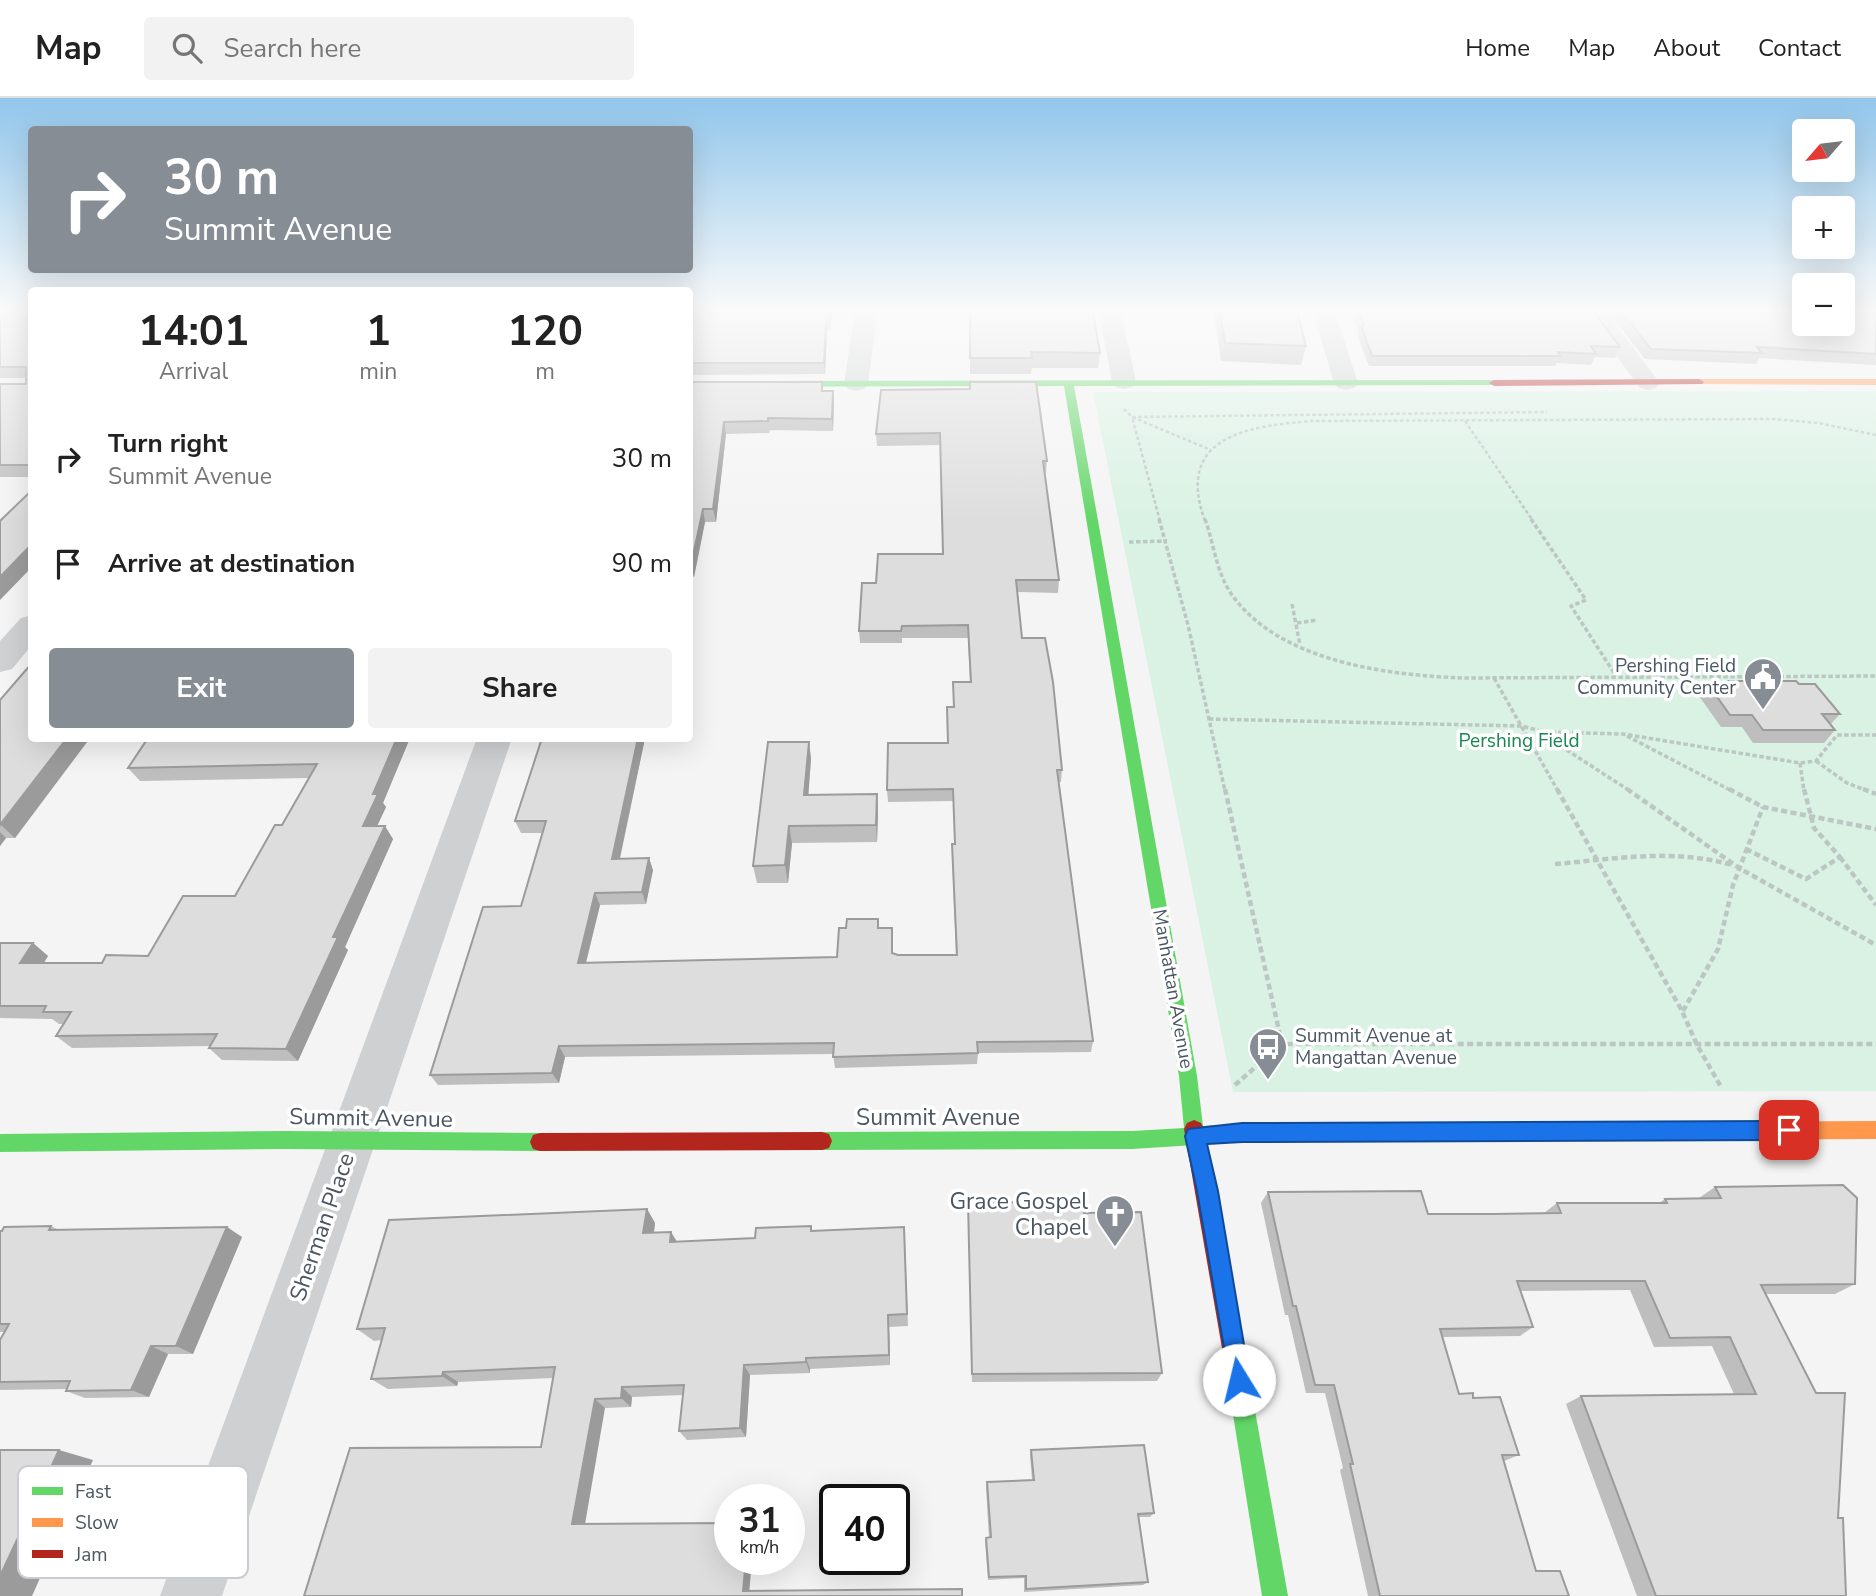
<!DOCTYPE html>
<html lang="en">
<head>
<meta charset="utf-8">
<style>
  body { margin:0; font-family:"Nunito Sans",sans-serif; background:#f2f2f2; color:#222; height:100vh; display:flex; flex-direction:column; font-size:26px; white-space:nowrap }
  * { box-sizing:border-box; margin:0 }
  p { font-size:23px; color:#767676 }
  .icon { flex:none; width:38px; height:38px; fill:none; stroke:currentColor; stroke-width:2; stroke-linecap:round; stroke-linejoin:round }
  .map { position:relative; flex:1; overflow:hidden }
  .details { position:absolute; left:28px; top:189px; width:665px; height:455px; display:flex; flex-direction:column; background:#fff; border-radius:7px; box-shadow:0 7px 28px #0002 }
  .details>* { flex:none }
  .hud { position:absolute; left:28px; top:28px; width:665px; height:147px; border-radius:7px; box-shadow:0 7px 28px #0002; background:#868d94; color:#fff; overflow:hidden }
  .needle { width:46px; rotate:242deg }
  .controls { position:absolute; left:1792px; top:21px; display:grid; gap:14px }
  .controls a { display:grid; place-items:center; width:63px; height:63px; border-radius:7px; background:#fff; box-shadow:0 7px 28px #0002; font-size:35px }
  .speed { position:absolute; left:714px; top:1386px; display:flex; gap:14px; font-size:35px; font-weight:700; text-align:center }
  .speed>* { display:grid; place-content:center; width:91px; height:91px; border-radius:50%; background:#fff; box-shadow:0 7px 28px #0002; line-height:1 }
  .speed small { font-size:18px; font-weight:400 }
  .speed .limit { border:4px solid #111; border-radius:10px; background:#fff; color:#111 }
  .pin { position:absolute; display:grid; place-items:center; width:60px; height:60px; color:#fff; margin:-30px; border-radius:14px; box-shadow:0 4px 10px #0006 }
  .me { position:absolute; width:77px; margin:-38px; rotate:351deg; stroke-linejoin:round; filter:drop-shadow(0 0 5px #0008) }
  .turn { display:flex; align-items:center; gap:24px; height:147px; padding:0 21px; font-size:32px }
  .turn .icon { width:91px; height:91px; stroke-width:2.5 }
  .turn b { display:block; font-size:49px; line-height:60px }
  .eta { display:flex; justify-content:space-evenly; align-items:center; height:119px; text-align:center }
  .eta b { font-size:42px; font-weight:700; line-height:49px }
  .cta { display:flex; gap:14px; margin-top:auto; padding:14px 21px }
  .cta a { flex:1; height:80px; border-radius:7px; background:#868d94; color:#fff; font-size:28px; font-weight:700; line-height:80px; text-align:center }
  .cta a+a { background:#f2f2f2; color:#222 }
  ul { padding:0; list-style:none }
  li { display:flex; align-items:center; gap:21px; height:105px; padding:0 21px }
  li div { flex:1 }
  li b { display:block; font-size:26px }
  li em { font-style:normal }
  header { display:flex; align-items:center; gap:42px; box-sizing:border-box; height:98px; padding:0 35px; background:#fff; border-bottom:2px solid #e0e0e0 }
  header strong { font-size:33px }
  nav { display:flex; gap:38px; margin-inline-start:auto; font-size:24px }
  .search { width:490px; height:63px; background:#f2f2f2; display:flex; align-items:center; gap:18px; box-sizing:border-box; padding:0 24px; border-radius:7px; color:#767676; font-size:26px }
  .map>svg:first-child { display:block }
  .green { fill:#d9f2e3 }
  .lines { fill:none; stroke-linecap:round; stroke-linejoin:round }
  .path-far2 { stroke:#bcc7c4; stroke-width:2.5; stroke-dasharray:3.5 2.5; stroke-linecap:butt }
  .path-far1 { stroke:#bcc7c4; stroke-width:3.5; stroke-dasharray:4.5 2.5; stroke-linecap:butt }
  .path { stroke:#bcc7c4; stroke-width:4.5; stroke-dasharray:6 3.5; stroke-linecap:butt }
  .street { fill:#ced0d2; fill-rule:evenodd }
  .fast { fill:#63d668; fill-rule:evenodd }
  .slow { fill:#ff974d; fill-rule:evenodd }
  .jam { fill:#b3261e; fill-rule:evenodd }
  .wall { fill:#bebebf }
  .shaded-wall { fill:#9b9b9b }
  .building { fill:#ddddde; stroke:#9b9b9b; stroke-width:2 }
  .route { fill:#1a73e8; stroke:#114b97; stroke-width:2 }
  .labels { text-anchor:middle; dominant-baseline:central; stroke-width:7; stroke-linejoin:round; paint-order:stroke }
  .poi-label { font-size:19px; fill:#4a5661; stroke:#fff; text-anchor:end }
  .park-label { font-size:19px; fill:#17864f; stroke:#fff }
  .street-label { font-size:19px; fill:#4a5661; stroke:#fff }
  .near-street-label { font-size:23px; fill:#4a5661; stroke:#fff }
  .near-poi-label { font-size:23px; fill:#4a5661; stroke:#fff; text-anchor:end }
  .key { fill:#fff; stroke:#c9ccd0; stroke-width:2 }
  .key-label { font-size:19px; fill:#4a5661 }
</style>
</head>
<body>
<header>
<strong>Map</strong>
<div class="search"><svg class="icon" aria-label="search" viewBox="0 0 24 24"><circle cx="10" cy="10" r="6"/><path d="M15 15l6 6"/></svg>Search here</div>
<nav><a>Home</a><a>Map</a><a>About</a><a>Contact</a></nav>
</header>
<div class="map">
<svg width="1876" height="1498" viewBox="0 0 1876 1498">
  <rect width="100%" height="100%" fill="#f4f4f4"/>
  <path class="green" d="M1876 293V993L1233 994 1093 294Z"/>
  <g class="lines">
    <g class="path-far2">
      <path d="M1124 311 1132 319 1211 352"/>
      <path d="M1465 323 1533 423"/>
      <path d="M1160 423 1132 319 1547 314"/>
      <path d="M1205 423C1174 338 1248 328 1312 323L1774 321 1818 325 1876 337"/>
    </g>
    <g class="path-far1">
      <path d="M1159 421 1188 527 1225 693"/>
      <path d="M1205 421C1214 446 1216 474 1232 497 1280 564 1387 577 1462 580L1876 578"/>
      <path d="M1531 421 1586 502 1571 508 1616 578"/>
      <path d="M1129 444 1167 443"/>
      <path d="M1292 506 1300 547"/>
      <path d="M1297 525 1317 522"/>
      <path d="M1494 580 1558 693"/>
      <path d="M1209 621 1522 628 1544 634 1623 636 1800 665 1816 663 1837 637H1876"/>
      <path d="M1545 634 1559 647 1630 693"/>
      <path d="M1627 638 1732 693"/>
      <path d="M1816 663 1847 685 1868 693"/>
      <path d="M1800 665 1804 693"/>
    </g>
    <g class="path">
      <path d="M1225 691 1282 946H1876"/>
      <path d="M1557 691 1682 913 1697 947 1721 989"/>
      <path d="M1627 691 1739 770 1876 847"/>
      <path d="M1729 691 1763 709 1876 731"/>
      <path d="M1863 691 1876 696"/>
      <path d="M1746 751 1806 781 1840 759 1814 730 1804 691"/>
      <path d="M1840 759 1876 807"/>
      <path d="M1555 766C1615 761 1673 750 1732 767"/>
      <path d="M1683 913 1718 851 1733 787 1763 709"/>
      <path d="M1235 987 1282 946"/>
    </g>
    <g class="street">
      <path d="M855 214H877L868 286 864 291 856 293 848 291 844 286Z"/>
      <path d="M1099 214H1121L1136 284 1132 289 1124 291 1116 289 1112 284Z"/>
      <path d="M1313 214H1335L1358 285 1354 290 1346 292 1338 290 1334 285Z"/>
      <path d="M1584 214H1606L1660 285 1656 290 1648 292 1640 290Z"/>
      <path d="M32 517V547L12 571 0 574V543L21 520Z"/>
      <path d="M477 640H512L222 1498H160Z"/>
    </g>
    <g class="fast">
      <path d="M1494 282 1499 285 1497 287 1074 288 1197 978 1203 1028 1243 1026 1697 1024 1704 1027 1707 1033 1704 1039 1697 1042 1243 1044 1132 1051 822 1052 815 1050 812 1043 815 1036 822 1034 1132 1033 1184 1030 1179 978 1064 288 690 289V283Z"/>
      <path d="M287 1033 540 1035 547 1037 550 1044 547 1051 540 1053 287 1051 0 1054V1036Z"/>
      <path d="M1238 1268 1246 1271 1249 1279 1288 1498H1262L1227 1279 1230 1271Z"/>
    </g>
    <g class="slow">
      <path d="M1699 281H1876V287L1696 286 1694 284Z"/>
      <path d="M1876 1023V1041L1697 1042 1690 1039 1687 1033 1690 1027 1697 1024Z"/>
    </g>
    <g class="jam">
      <path d="M1699 281 1704 284 1702 286 1494 288 1489 285 1494 282Z"/>
      <path d="M1194 1022 1201 1025 1204 1031 1249 1279 1246 1287 1238 1290 1230 1287 1227 1279 1184 1031 1187 1025Z"/>
      <path d="M822 1034 829 1036 832 1043 829 1050 822 1052 540 1053 533 1051 530 1044 533 1037 540 1035Z"/>
    </g>
  </g>
  <g class="wall">
    <path d="M0 214H32V382L29 379H0V286H26V280H0Z"/>
    <path d="M690 214H832L830 233H827L825 276 690 277Z"/>
    <path d="M970 214 1100 255 1098 270H1032L1031 276H970Z"/>
    <path d="M1208 214H1297L1306 248 1301 267 1221 263 1216 228 1213 216H1208Z"/>
    <path d="M1353 214H1594L1620 249 1615 260 1595 259 1591 267 1557 265 1555 268H1369L1358 239 1359 234 1352 216Z"/>
    <path d="M1608 214H1876V267L1759 260 1756 266 1645 261Z"/>
    <path d="M690 284H822L823 293H833L834 304 833 333 770 332 769 335 726 336 716 424H705L694 479H690Z"/>
    <path d="M881 292 1047 363 1046 375H1044L1059 482 1058 495 1018 494 1022 540 1062 672 1061 684H1059L1093 943 1091 954 978 955 977 966 835 970 833 956 565 959 559 985 438 987 430 977 521 808 542 735H521L515 723 542 640H642L644 645 620 761 653 772 646 806 600 807 586 865 837 859 879 830 893 841V856L898 857H956L952 758V746H955L953 703 888 704 887 692 948 645 954 609 953 584H970L968 540H902V545H860L859 533 876 485 943 456 940 347 877 348 876 336Z"/>
    <path d="M1729 583 1840 616 1830 627 1835 632 1824 645H1753L1742 629H1721L1699 598 1708 586H1727Z"/>
    <path d="M0 602 32 640H90L15 740H6L0 748Z"/>
    <path d="M148 640H410L383 705 386 709 377 728 393 741 345 849 348 852 298 963 222 962 209 950 210 948 72 950 56 938 64 926H59L52 921 0 920V845H33L48 858 44 865H102L148 858 235 798 282 727 309 680 140 683 128 670Z"/>
    <path d="M809 644 811 661 808 697 877 696 878 714 877 744 792 745 788 785H757L753 768Z"/>
    <path d="M1715 1089 1855 1186 1835 1196H1766L1838 1420 1846 1498H1637L1566 1306 1581 1298 1734 1296 1712 1248 1654 1249 1630 1192 1520 1193 1533 1229 1520 1238 1443 1239 1459 1296 1473 1300 1519 1357 1504 1363 1536 1473 1569 1498H1368L1340 1372 1343 1370 1325 1295H1306L1288 1217H1285L1261 1105 1268 1094 1428 1116H1493L1544 1115 1557 1105H1659L1665 1101 1699 1100Z"/>
    <path d="M968 1104 1084 1115 1162 1275 1157 1283 972 1284Z"/>
    <path d="M647 1111 655 1125 654 1135 677 1144 755 1140 811 1128 812 1133 905 1142 908 1228 889 1229 890 1267 810 1271V1275L750 1277 746 1339 687 1342 679 1333 683 1297 632 1299 631 1309 605 1310 304 1498 541 1349 553 1280 458 1284 457 1288 388 1291 371 1281 381 1242 374 1243 357 1231Z"/>
    <path d="M51 1128 59 1132 242 1139 193 1256H168L149 1299 85 1300 66 1293V1291L0 1292V1242L4 1234H0V1133Z"/>
    <path d="M1031 1352 1154 1415 1150 1419H1138L1148 1484 1143 1487 1024 1494V1480L988 1482 985 1443 986 1440H989L986 1389 987 1384 1032 1382 1030 1357Z"/>
  </g>
  <g class="shaded-wall">
    <path d="M830 214H832L830 233 829 222Z"/>
    <path d="M826 222 827 233 825 276 824 265Z"/>
    <path d="M833 293 834 304 833 333 832 321Z"/>
    <path d="M724 324 726 336 716 424 713 411Z"/>
    <path d="M703 411 705 424 694 479 691 467Z"/>
    <path d="M32 446V469L0 502V479Z"/>
    <path d="M67 640H90L15 740 1 727Z"/>
    <path d="M397 640H410L383 705 386 709 371 741 363 728 373 696Z"/>
    <path d="M638 640H642L644 645 617 773 612 761Z"/>
    <path d="M809 644 811 661 807 715 804 697Z"/>
    <path d="M877 696 878 714 877 744 876 727Z"/>
    <path d="M385 728 393 741 345 849 348 852 298 963 286 951 333 839Z"/>
    <path d="M789 728 792 745 788 785 785 767Z"/>
    <path d="M0 734 6 740 0 748Z"/>
    <path d="M649 760 653 772 646 806 642 794Z"/>
    <path d="M595 795 600 807 583 876 578 865Z"/>
    <path d="M33 845 48 858 35 878 20 865Z"/>
    <path d="M559 948 565 959 559 985 552 975Z"/>
    <path d="M647 1111 655 1125 652 1148 643 1135Z"/>
    <path d="M227 1129 242 1139 193 1256 176 1248Z"/>
    <path d="M671 1134 679 1147 670 1144Z"/>
    <path d="M888 1217 889 1229 890 1267 889 1257Z"/>
    <path d="M151 1248 168 1256 149 1299 131 1292Z"/>
    <path d="M806 1260 810 1271V1275L806 1264Z"/>
    <path d="M744 1267 750 1277 746 1339 740 1330Z"/>
    <path d="M443 1274 458 1284 457 1288 442 1278Z"/>
    <path d="M622 1289 632 1299 631 1309 621 1300Z"/>
    <path d="M595 1301 605 1310 584 1432 572 1426Z"/>
    <path d="M59 1352 93 1362 32 1498H0V1478Z"/>
    <path d="M746 1461H752L749 1497 743 1493Z"/>
  </g>
  <g class="building">
    <path d="M0 214H32V367H0V286H26V269H0Z"/>
    <path d="M690 214H830L829 222H826L824 265H690Z"/>
    <path d="M970 214H1093L1100 255 1031 254 1032 260H970Z"/>
    <path d="M1220 214H1297L1306 248 1225 245Z"/>
    <path d="M1359 214H1594L1620 249 1591 248 1596 256 1558 254 1560 258H1372L1361 228H1364Z"/>
    <path d="M1622 214H1804V226H1843V214H1876V256L1757 249 1762 255 1651 251Z"/>
    <path d="M690 284H822V293H833L832 321 768 320V323L724 324 713 411H703L691 467H690Z"/>
    <path d="M970 284H1036L1047 363H1043L1059 482H1016L1022 540H1045L1053 584 1062 672H1057L1093 943 977 944 978 955 833 959 834 945 559 948 552 975 430 977 483 809 521 808 546 723H515L542 640H638L612 761 649 760 642 794 595 795 578 865 837 859 839 830H846L847 821H878V830H892V855L898 857H957L952 746H955L953 691 887 692 888 645H948L947 609H954L953 584H971L968 527 902 528 901 533H859L862 485H876L878 456H943L940 335 876 336 881 292 970 291Z"/>
    <path d="M32 392V446L0 479V423Z"/>
    <path d="M32 565V640H67L0 727V602Z"/>
    <path d="M1729 583H1796L1799 586H1815L1840 616H1822L1835 632H1763L1752 617H1730L1708 586H1731Z"/>
    <path d="M148 640H397L373 696H378L363 728H385L333 839H338L286 951 209 950 217 936 56 938 71 914H43L46 908H0V845H33L20 865H102L106 857 148 858 183 798H235L275 727H282L317 666 128 670Z"/>
    <path d="M768 644H809L804 697 877 696 876 727 789 728 785 767 753 768Z"/>
    <path d="M1843 1087 1857 1100 1855 1186 1761 1187 1816 1295H1845L1838 1420H1843L1846 1498H1656L1581 1298 1756 1296 1730 1239 1670 1240 1645 1183H1517L1533 1229 1440 1231 1459 1296 1473 1295V1300L1500 1299 1519 1357H1502L1536 1473H1560L1569 1498H1380L1350 1366H1353L1334 1287H1315L1296 1208H1293L1268 1094 1421 1093 1428 1116H1493L1561 1115 1557 1105H1667L1665 1101 1721 1100 1715 1089Z"/>
    <path d="M968 1104 1083 1105 1084 1115 1141 1114 1162 1275 972 1276Z"/>
    <path d="M647 1111 643 1135 671 1134 670 1144 755 1140 756 1130 811 1128V1133L904 1129 907 1216 888 1217 889 1257 806 1260V1264L744 1267 740 1330 679 1333 684 1287 622 1289 621 1300 595 1301 572 1426 730 1425V1461H746L743 1493 962 1491V1498H304L350 1350 541 1349 555 1269 443 1274 442 1278 371 1281 385 1230 357 1231 389 1122Z"/>
    <path d="M51 1128 49 1132 227 1129 176 1248H151L131 1292 66 1293 70 1283 0 1284V1242L9 1226H0V1133H2L4 1129Z"/>
    <path d="M1144 1347 1154 1415 1138 1416 1148 1484 1026 1491V1478L989 1479 986 1440 991 1439 987 1384 1034 1382 1031 1352Z"/>
    <path d="M0 1352H59L0 1478Z"/>
  </g>
  <linearGradient id="sky" x2="0" y2="1"><stop stop-color="#91c6eb"/><stop offset="0.5" stop-color="#fafafa"/><stop offset="1" stop-color="#fafafa" stop-opacity="0"/></linearGradient>
  <rect width="1876" height="424" fill="url(#sky)"/>
  <path class="route" d="M1789 1023 1796 1026 1798 1032 1796 1039 1789 1042 1242 1044 1207 1046 1218 1093 1250 1282 1247 1290 1239 1293 1231 1290 1197 1093 1185 1038 1188 1031 1242 1025Z"/>
  <defs>
    <symbol id="civic-pin" viewBox="-11 -11 22 30"><path d="M0 17L-7.5 6A9.5 9.5 0 1 1 7.5 6Z" fill="#868d94" stroke="#fff"/><path d="M-.6-6.5H3V-4.5H.6V-3L4-1V1h2V6H-6V1h2V-1L-.6-3ZM-1.2 2.5V6h2.4V2.5Z" fill="#fff"/></symbol>
    <symbol id="bus-pin" viewBox="-11 -11 22 30"><path d="M0 17L-7.5 6A9.5 9.5 0 1 1 7.5 6Z" fill="#868d94" stroke="#fff"/><path d="M-5-6H5V4H4V6H2V4H-2V6H-4V4H-5ZM-3.5-4V0h7V-4ZM-3.5 1.2v1.5H-2V1.2ZM2 1.2v1.5H3.5V1.2Z" fill="#fff"/></symbol>
    <symbol id="church-pin" viewBox="-11 -11 22 30"><path d="M0 17L-7.5 6A9.5 9.5 0 1 1 7.5 6Z" fill="#868d94" stroke="#fff"/><path d="M-1.2-6h2.4v3.5h3.3v2.4h-3.3V6h-2.4V-.1h-3.3v-2.4h3.3Z" fill="#fff"/></symbol>
  </defs>
  <g fill-rule="evenodd">
    <use href="#civic-pin" x="1741" y="557" width="44" height="60"/>
    <use href="#bus-pin" x="1246" y="927" width="44" height="60"/>
    <use href="#church-pin" x="1093" y="1094" width="44" height="60"/>
  </g>
  <g class="labels">
    <g class="poi-label">
      <text x="1736" y="568">Pershing Field<tspan x="1736" dy="22">Community Center</tspan></text>
      <text x="1295" y="938" text-anchor="start">Summit Avenue at<tspan x="1295" dy="22">Mangattan Avenue</tspan></text>
    </g>
    <g class="park-label">
      <text x="1519" y="643">Pershing Field</text>
    </g>
    <g class="street-label">
      <text transform="translate(1173 891) rotate(80)">Manhattan Avenue</text>
    </g>
    <g class="near-street-label">
      <text x="938" y="1019">Summit Avenue</text>
      <text transform="translate(371 1020) rotate(1)">Summit Avenue</text>
      <text transform="translate(322 1129) rotate(-71)">Sherman Place</text>
    </g>
    <g class="near-poi-label">
      <text x="1088" y="1103">Grace Gospel<tspan x="1088" dy="26">Chapel</tspan></text>
    </g>
  </g>
  <rect x="18" y="1368" width="230" height="112" rx="10" class="key"/>
  <rect x="32" y="1389" width="31" height="8" fill="#63d668"/>
  <rect x="32" y="1420" width="31" height="9" fill="#ff974d"/>
  <rect x="32" y="1452" width="31" height="8" fill="#b3261e"/>
  <g class="key-label">
    <text x="75" y="1400">Fast</text>
    <text x="75" y="1431">Slow</text>
    <text x="75" y="1463">Jam</text>
  </g>
</svg>
<div class="controls">
<a><svg class="needle" viewBox="-14 -14 28 28"><path d="M0-13l5 13h-10z" fill="#e53935"/><path d="M0 13l5-13h-10z" fill="#767676"/></svg></a>
<a>+</a>
<a>−</a>
</div>
<div class="speed"><div>31<small>km/h</small></div><div class="limit">40</div></div>
<div class="pin" style="left:1789px;top:1032px;background:#d93025"><svg class="icon" aria-label="arrive" viewBox="0 0 24 24"><path d="M6 21V4h12l-3 4 3 4H6"/></svg></div>
<svg class="me" style="left:1239px;top:1282px" viewBox="-20 -20 40 40"><circle r="19" fill="#fff"/><path d="M0-13L10 11 0 6-10 11z" fill="#1a73e8"/></svg>
<div class="hud">
<div class="turn"><svg class="icon" aria-label="right" viewBox="0 0 24 24"><path d="M7 20v-9h11M14 6l5 5-5 5"/></svg><div><b>30 m</b>Summit Avenue</div></div>
</div>
<section class="details">
<div class="eta">
<div><b>14:01</b><p>Arrival</p></div>
<div><b>1</b><p>min</p></div>
<div><b>120</b><p>m</p></div>
</div>
<ul>
<li><svg class="icon" aria-label="right" viewBox="0 0 24 24"><path d="M7 20v-9h11M14 6l5 5-5 5"/></svg><div><b>Turn right</b><p>Summit Avenue</p></div><em>30 m</em></li>
<li><svg class="icon" aria-label="arrive" viewBox="0 0 24 24"><path d="M6 21V4h12l-3 4 3 4H6"/></svg><div><b>Arrive at destination</b></div><em>90 m</em></li>
</ul>
<div class="cta"><a>Exit</a><a>Share</a></div>
</section>
</div>
</body>
</html>
